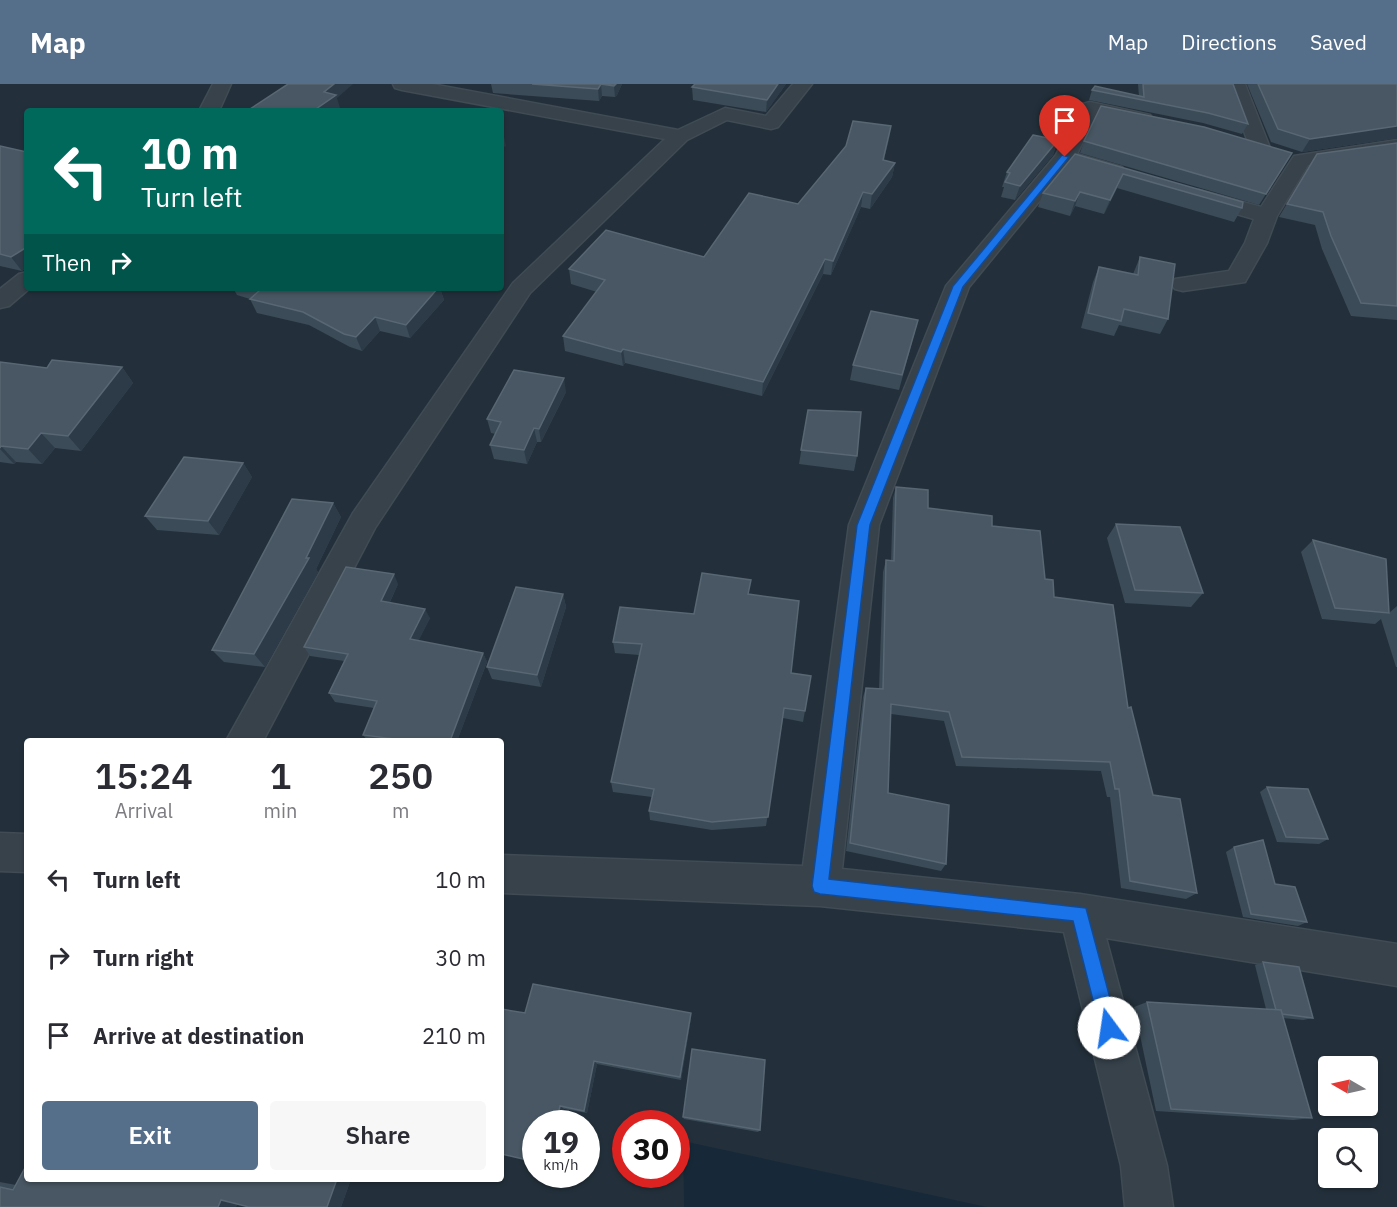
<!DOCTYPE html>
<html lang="en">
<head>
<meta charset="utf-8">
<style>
  body { margin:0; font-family:"IBM Plex Sans",sans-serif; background:#f7f7f7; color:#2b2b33; height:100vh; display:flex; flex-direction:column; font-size:22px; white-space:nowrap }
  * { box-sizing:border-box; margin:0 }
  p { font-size:20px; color:#7c7c81 }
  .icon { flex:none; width:33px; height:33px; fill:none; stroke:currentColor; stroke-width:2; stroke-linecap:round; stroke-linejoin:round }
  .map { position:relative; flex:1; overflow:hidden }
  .side { position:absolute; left:24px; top:654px; width:480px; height:444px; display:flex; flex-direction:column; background:#fff; border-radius:6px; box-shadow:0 2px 4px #0004 }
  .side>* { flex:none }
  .guide { position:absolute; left:24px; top:24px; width:480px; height:183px; border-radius:6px; box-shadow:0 2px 4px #0004; background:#00695c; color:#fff; overflow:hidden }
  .needle { width:39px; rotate:279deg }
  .tools { position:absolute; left:1318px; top:972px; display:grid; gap:12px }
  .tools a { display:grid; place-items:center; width:60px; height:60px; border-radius:6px; background:#fff; box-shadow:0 2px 4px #0004; font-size:30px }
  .speed { position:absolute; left:522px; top:1026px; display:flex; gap:12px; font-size:30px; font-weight:700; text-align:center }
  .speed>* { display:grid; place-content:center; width:78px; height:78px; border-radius:50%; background:#fff; box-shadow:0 2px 4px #0004; line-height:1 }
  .speed small { font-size:15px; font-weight:400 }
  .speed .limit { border:9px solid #d22; background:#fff; color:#111 }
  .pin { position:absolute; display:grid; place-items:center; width:51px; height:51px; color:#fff; margin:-62px -26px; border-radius:50% 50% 50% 0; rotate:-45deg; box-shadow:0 0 6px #0007 }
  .pin .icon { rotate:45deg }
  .me { position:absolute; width:66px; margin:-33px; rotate:346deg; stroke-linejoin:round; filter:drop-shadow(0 0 4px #0008) }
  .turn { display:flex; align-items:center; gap:21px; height:126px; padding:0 18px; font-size:27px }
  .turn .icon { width:78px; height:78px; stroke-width:2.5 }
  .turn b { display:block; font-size:42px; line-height:51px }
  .then { display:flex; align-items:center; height:57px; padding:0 18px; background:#0003; gap:12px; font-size:22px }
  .eta { display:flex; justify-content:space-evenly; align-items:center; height:102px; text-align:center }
  .eta b { font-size:36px; font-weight:600; line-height:42px }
  .action { display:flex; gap:12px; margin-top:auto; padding:12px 18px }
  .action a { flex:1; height:69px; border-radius:6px; background:#556e8a; color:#fff; font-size:24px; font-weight:600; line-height:69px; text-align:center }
  .action a+a { background:#f7f7f7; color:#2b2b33 }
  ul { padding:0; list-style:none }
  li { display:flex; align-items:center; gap:18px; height:78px; padding:0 18px }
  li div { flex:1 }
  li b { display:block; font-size:22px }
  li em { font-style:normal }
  header { display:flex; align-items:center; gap:36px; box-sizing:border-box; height:84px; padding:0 30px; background:#556e8a; color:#fff }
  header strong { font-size:28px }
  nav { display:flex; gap:33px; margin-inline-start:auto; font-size:21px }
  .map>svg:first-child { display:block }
  .water { fill:#172938 }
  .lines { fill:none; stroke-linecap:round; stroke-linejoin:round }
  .street-casing { stroke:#404b54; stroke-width:3 }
  .street { fill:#37424b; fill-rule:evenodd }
  .wall { fill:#3b4b57 }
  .shaded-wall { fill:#2c3b47 }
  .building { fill:#485763; stroke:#586773; stroke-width:1.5 }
  .route { fill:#1a73e8; stroke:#114b97; stroke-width:1.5 }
</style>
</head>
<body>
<header>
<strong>Map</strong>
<nav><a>Map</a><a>Directions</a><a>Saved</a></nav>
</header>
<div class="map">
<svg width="1397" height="1123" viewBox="0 0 1397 1123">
  <rect width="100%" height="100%" fill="#23303b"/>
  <path class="water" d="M683 1057 987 1123H684Z"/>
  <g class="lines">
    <defs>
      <g id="street">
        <path d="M213 0H231L219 27H199Z"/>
        <path d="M393 0H432L678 46 725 24 766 32 793 0H812L778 43 771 45 727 36 687 56 530 209 375 444 263 657H226L353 429 513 199 665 55 402 6 395 4Z"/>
        <path d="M1227 0H1245L1270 64 1267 68H1253L1250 64Z"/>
        <path d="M1090 18 1150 31 1153 35 1150 39 1143 41 1096 31 1077 70 1122 83 1125 87 1122 91 1115 93 1069 81 969 203 879 441 842 785 1080 810 1397 860V902L1106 854 1167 1082 1173 1123H1125L1121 1082 1064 848 820 822 501 809V771L803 782 849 441 946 202 1056 71 1080 24 1083 20Z"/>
        <path d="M1397 56V68L1308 81 1277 132 1267 159 1245 198 1183 207 1175 205 1171 200 1175 195 1229 187 1245 159 1254 135 1191 117 1188 112 1191 107 1199 106 1261 123 1294 72Z"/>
        <path d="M27 188V204H30L9 222 0 224V205L19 190Z"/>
        <path d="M0 749 27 750V788L0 787Z"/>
      </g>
    </defs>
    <use href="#street" class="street-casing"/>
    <use href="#street" class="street"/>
  </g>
  <g class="wall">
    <path d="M491 0H622L617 11 615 13 602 12 599 17 493 9Z"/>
    <path d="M695 0H786L766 28 693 16 692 3Z"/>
    <path d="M1138 0H1233L1248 40 1242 50 1203 39 1089 16 1092 6 1139 12Z"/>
    <path d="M1247 0H1397V54L1302 68 1271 58Z"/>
    <path d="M891 42 884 76 895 79 892 93 870 125 861 123 831 191 823 190 762 312 625 279 623 282 565 267 563 252 597 208 571 200 569 185 704 173 798 120Z"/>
    <path d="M1058 56 1053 71 1015 116 1001 113 1004 103H1002L1007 88Z"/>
    <path d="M1084 57 1285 80 1259 121 1080 69Z"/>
    <path d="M1397 59V236L1351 232 1322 165 1315 141 1279 133 1317 70Z"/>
    <path d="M0 62 27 68V183L22 187 0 182Z"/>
    <path d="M1075 70 1242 124 1234 138 1117 104 1104 130 1075 122 1070 132 1038 123 1043 109Z"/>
    <path d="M1140 173 1168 235 1160 250 1119 241 1114 252 1081 244 1093 198 1099 183 1133 190Z"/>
    <path d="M233 204H440L444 216 410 254 380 247 362 267 350 263 309 241 257 229 250 215 237 211Z"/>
    <path d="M918 236 899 306 850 296 853 281Z"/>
    <path d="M0 278 47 284 122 283 133 299 81 367 55 364 42 380 16 378 14 380 0 378Z"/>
    <path d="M566 308 541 358H537L527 380 494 375 490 361 496 350 491 349 487 335Z"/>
    <path d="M808 326 857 372 854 387 799 380Z"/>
    <path d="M243 379 252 393 219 451 157 446 145 432Z"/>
    <path d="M896 403 928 424 992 442 1045 495 1054 513 1128 624 1153 711 1197 809 1186 815 1121 804 1110 713H1107L1101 687 956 682 944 637 891 630 888 709 946 780 941 787 846 767 863 613 866 604 879 605 883 488 886 476 891 477 893 414Z"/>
    <path d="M333 419 341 433 316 485 318 488 265 583 224 578 212 566Z"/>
    <path d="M1116 440 1203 509 1191 523 1125 519 1107 454Z"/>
    <path d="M1313 456 1389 529 1397 522V583H1396L1381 535 1375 540 1322 535 1301 468Z"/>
    <path d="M398 500 390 518 430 534 418 557 483 569 487 578 457 657H368L363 651 374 624 335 618 329 609 344 577 310 572 304 563Z"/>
    <path d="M563 510 566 523 541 603 492 595 487 583Z"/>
    <path d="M750 510 791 589 805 627 803 638 783 634 766 742 712 746 650 736 649 727 652 713 613 708 611 698 639 571 615 569 613 558Z"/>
    <path d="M1267 703 1328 755 1319 760 1277 758 1260 708Z"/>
    <path d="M1234 763 1275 800 1307 838 1298 842 1243 833 1226 768Z"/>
    <path d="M1263 878 1313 934 1303 936 1283 934 1312 1034 1293 1036 1156 1027 1134 923 1147 918 1266 925 1255 881Z"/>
    <path d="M525 929H691V934L681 996 597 980 587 1029 564 1025 501 1070Z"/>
    <path d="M683 1033 760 1046 758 1048 684 1035Z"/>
    <path d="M27 1095H351L341 1123 237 1120 236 1123H0V1098L16 1101Z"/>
  </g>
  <g class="shaded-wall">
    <path d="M334 0H353L337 14 340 24 336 27H313L324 8Z"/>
    <path d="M601 0 602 12 599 17 598 5Z"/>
    <path d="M616 0H622L617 11 615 13 614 2Z"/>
    <path d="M778 0H786L766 28 767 16Z"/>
    <path d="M891 42 889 56 880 90 883 76Z"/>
    <path d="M1397 42V54L1302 68 1310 55Z"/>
    <path d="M503 48 506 62 501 65V49Z"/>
    <path d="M1058 56 1053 71 1015 116 1020 102Z"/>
    <path d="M895 79 892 93 870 125 872 110Z"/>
    <path d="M1123 90 1117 104 1104 130 1110 116Z"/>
    <path d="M863 108 861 123 831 191 833 177Z"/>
    <path d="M1080 108 1075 122 1070 132 1075 117Z"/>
    <path d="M27 163V183L22 187 11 173Z"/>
    <path d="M825 175 823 190 762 312 763 298Z"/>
    <path d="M438 204H440L444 216 410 254 406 241Z"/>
    <path d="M375 233 380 247 362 267 356 253Z"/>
    <path d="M623 265 625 279 623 282 621 268Z"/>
    <path d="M122 283 133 299 81 367 68 352Z"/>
    <path d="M564 294 566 308 541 358 539 345Z"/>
    <path d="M534 344 537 358 527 380 524 366Z"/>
    <path d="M41 349 55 364 42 380 28 365Z"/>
    <path d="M1 362 16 378 14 380 0 365Z"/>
    <path d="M243 379 252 393 219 451 208 437Z"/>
    <path d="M333 419 341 433 316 485 318 488 265 583 254 570 306 474Z"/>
    <path d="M394 490 398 500 386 526 381 517Z"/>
    <path d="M563 510 566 523 541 603 537 591Z"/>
    <path d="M425 525 430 534 415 564 410 555Z"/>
    <path d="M483 569 487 578 457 657H450Z"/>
    <path d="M691 929V934L681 996 680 993Z"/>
    <path d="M594 977 597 980 587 1029 584 1027Z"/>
    <path d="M560 1022 564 1025 561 1040H556Z"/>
    <path d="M337 1095H351L341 1123H327Z"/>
    <path d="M239 1115 236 1123H218L221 1116Z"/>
  </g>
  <g class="building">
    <path d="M288 0H334L324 8 336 11 313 27H247Z"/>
    <path d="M532 0H616L614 2 601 0 598 5Z"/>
    <path d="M695 0H778L767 16 692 3Z"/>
    <path d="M1143 0H1233L1248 40 1208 29 1092 6 1095 2 1144 13Z"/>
    <path d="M1258 0H1397V42L1310 55 1278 45Z"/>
    <path d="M1101 22 1204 43 1292 69 1266 110 1084 57Z"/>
    <path d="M853 37 891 42 883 76 895 79 872 110 863 108 833 177 825 175 763 298 623 265 621 268 563 252 605 196 569 185 606 146 704 173 749 109 798 120 846 62Z"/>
    <path d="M1033 51 1058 56 1020 102 1005 98 1010 89 1007 88Z"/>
    <path d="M1397 59V222L1361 219 1331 152 1323 128 1287 120 1317 70Z"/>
    <path d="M0 62 27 68V163L11 173 0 170Z"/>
    <path d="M1075 70 1243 118 1242 124 1123 90 1110 116 1080 108 1075 117 1043 109Z"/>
    <path d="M1140 173 1175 180 1168 235 1124 225 1121 237 1088 229 1099 183 1138 191Z"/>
    <path d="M252 204H438L406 241 375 233 356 253 344 250 303 228 250 215 260 206Z"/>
    <path d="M871 227 918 236 902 291 853 281Z"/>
    <path d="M52 276 122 283 68 352 41 349 28 365 1 362 0 364V278L47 284Z"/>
    <path d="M514 286 564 294 539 345 534 344 524 366 490 361 501 338 487 335Z"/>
    <path d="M808 326 861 328 857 372 801 366Z"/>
    <path d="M184 373 243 379 208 437 145 432Z"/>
    <path d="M896 403 928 406V424L992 432V442L1040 447 1045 495 1053 496 1054 513 1113 521 1128 624 1131 623 1153 711 1180 715 1197 809 1130 797 1119 705H1115L1110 678 962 673 949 628 891 620 888 709 949 721 946 780 850 759 866 604 883 605 886 476 894 477Z"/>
    <path d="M292 415 333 419 306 474H309L254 570 212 566Z"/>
    <path d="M1116 440 1180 443 1203 509 1135 506Z"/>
    <path d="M1313 456 1386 475 1389 529 1335 524Z"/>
    <path d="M346 483 394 490 381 517 425 525 410 555 483 569 450 657H410L363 651 377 617 329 609 348 570 304 563Z"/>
    <path d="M702 489 751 496 748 510 799 517 791 589 811 592 805 627 784 624 768 733 712 738 649 727 654 705 611 698 642 560 613 558 620 523 694 530Z"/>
    <path d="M516 503 563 510 537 591 487 583Z"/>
    <path d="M1267 703 1308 705 1328 755 1286 753Z"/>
    <path d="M1263 756 1275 800 1295 803 1307 838 1251 830 1234 763Z"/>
    <path d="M1263 878 1299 883 1313 934 1282 930 1281 926H1276Z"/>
    <path d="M533 900 691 929 680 993 594 977 584 1027 560 1022 556 1040H536V1078L501 1070V925L525 929Z"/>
    <path d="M1147 918 1281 926 1312 1034 1171 1025Z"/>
    <path d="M692 965 765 976 760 1046 683 1033Z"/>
    <path d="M27 1080V1095H337L327 1123H249L221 1116 218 1123H0V1103L13 1106Z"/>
  </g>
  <path class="route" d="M1062 71 1069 73 963 203 870 441 829 795 1086 824 1118 944 1115 951 1109 953 1103 951 1100 944 1073 837 820 810 814 808 812 802 857 441 953 202Z"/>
</svg>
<div class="tools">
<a><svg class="needle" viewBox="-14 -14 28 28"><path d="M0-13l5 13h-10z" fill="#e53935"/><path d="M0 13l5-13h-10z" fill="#7c7c81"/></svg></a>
<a><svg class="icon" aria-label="search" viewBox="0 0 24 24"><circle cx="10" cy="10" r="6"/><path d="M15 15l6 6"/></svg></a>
</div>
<div class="speed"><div>19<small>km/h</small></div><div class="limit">30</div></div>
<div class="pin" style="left:1065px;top:73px;background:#d93025"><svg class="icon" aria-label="arrive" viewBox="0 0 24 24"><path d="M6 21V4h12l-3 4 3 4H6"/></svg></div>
<svg class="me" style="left:1109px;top:944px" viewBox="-20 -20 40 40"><circle r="19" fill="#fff"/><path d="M0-13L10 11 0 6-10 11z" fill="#1a73e8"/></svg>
<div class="guide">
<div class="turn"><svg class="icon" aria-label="left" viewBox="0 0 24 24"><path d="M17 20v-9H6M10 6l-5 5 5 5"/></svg><div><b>10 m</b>Turn left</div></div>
<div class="then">Then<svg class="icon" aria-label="right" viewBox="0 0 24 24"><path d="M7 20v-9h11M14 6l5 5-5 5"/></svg></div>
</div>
<section class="side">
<div class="eta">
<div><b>15:24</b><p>Arrival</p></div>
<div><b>1</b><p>min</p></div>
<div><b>250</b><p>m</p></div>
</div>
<ul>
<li><svg class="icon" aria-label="left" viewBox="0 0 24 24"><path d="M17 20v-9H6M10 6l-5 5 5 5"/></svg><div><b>Turn left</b></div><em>10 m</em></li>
<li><svg class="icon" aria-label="right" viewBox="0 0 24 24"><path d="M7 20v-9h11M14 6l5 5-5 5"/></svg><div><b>Turn right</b></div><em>30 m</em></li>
<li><svg class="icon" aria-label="arrive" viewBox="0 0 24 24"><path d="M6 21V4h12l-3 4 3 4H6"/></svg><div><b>Arrive at destination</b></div><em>210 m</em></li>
</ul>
<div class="action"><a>Exit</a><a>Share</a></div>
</section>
</div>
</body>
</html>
